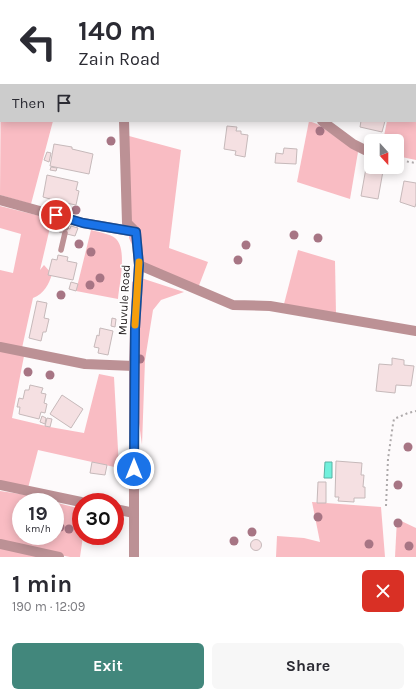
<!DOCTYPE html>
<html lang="en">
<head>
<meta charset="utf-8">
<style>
  body { margin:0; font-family:Karla,sans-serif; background:#f7f7f7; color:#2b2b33; height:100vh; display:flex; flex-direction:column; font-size:15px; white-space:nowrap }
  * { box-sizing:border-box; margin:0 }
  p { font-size:13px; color:#7c7c81 }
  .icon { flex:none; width:22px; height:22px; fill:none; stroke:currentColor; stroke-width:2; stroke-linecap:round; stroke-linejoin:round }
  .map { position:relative; height:557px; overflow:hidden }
  .drawer { display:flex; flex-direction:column; background:#fff; flex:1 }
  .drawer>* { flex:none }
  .hud { position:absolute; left:0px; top:0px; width:416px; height:122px; box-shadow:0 2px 10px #0003; background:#fff; color:#2b2b33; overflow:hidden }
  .needle { width:26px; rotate:159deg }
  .tools { position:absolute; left:364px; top:134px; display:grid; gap:8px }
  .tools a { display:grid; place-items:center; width:40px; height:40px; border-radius:6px; background:#fff; box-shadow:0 2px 10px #0003; font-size:20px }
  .speed { position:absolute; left:12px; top:493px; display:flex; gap:8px; font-size:20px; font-weight:700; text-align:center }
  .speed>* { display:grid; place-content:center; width:52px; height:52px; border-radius:50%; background:#fff; box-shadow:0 2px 10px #0003; line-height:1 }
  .speed small { font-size:10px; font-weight:400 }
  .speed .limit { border:6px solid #d22; background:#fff; color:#111 }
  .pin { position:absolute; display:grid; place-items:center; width:34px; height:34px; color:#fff; margin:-17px; border:2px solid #fff; border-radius:50%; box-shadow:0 1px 4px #0007 }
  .me { position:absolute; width:44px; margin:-22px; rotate:0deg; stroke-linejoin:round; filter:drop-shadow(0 0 3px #0008) }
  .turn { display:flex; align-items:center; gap:14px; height:84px; padding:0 12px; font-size:18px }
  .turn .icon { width:52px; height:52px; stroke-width:2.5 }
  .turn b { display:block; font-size:28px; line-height:34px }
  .then { display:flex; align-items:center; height:38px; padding:0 12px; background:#0003; gap:8px; font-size:15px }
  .round { display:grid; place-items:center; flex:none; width:42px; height:42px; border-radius:6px; background:#f7f7f7 }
  .overview { display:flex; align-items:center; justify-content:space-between; height:68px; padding:0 12px }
  h1 { font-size:24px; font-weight:700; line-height:30px }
  .primary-button { display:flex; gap:8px; margin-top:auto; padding:8px 12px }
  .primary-button a { flex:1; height:46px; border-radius:6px; background:#42877c; color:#fff; font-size:16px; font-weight:700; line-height:46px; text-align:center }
  .primary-button a+a { background:#f7f7f7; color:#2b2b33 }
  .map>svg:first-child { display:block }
  .green { fill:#f9bcc3; fill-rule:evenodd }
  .water { fill:#71f0dc; stroke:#5ab2a4 }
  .building { fill:#f5e0e2; stroke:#c6b9ba }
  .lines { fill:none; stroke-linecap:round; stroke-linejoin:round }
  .path { stroke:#ada9aa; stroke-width:2; stroke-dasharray:2 3; stroke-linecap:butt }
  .lane { stroke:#bc9195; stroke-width:5.5 }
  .street { stroke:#bc9195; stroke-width:10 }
  .tree { fill:#a77584 }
  .route-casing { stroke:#114b97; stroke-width:10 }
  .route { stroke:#1a73e8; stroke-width:7 }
  .slow { stroke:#f59e0b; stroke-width:7 }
  .labels { text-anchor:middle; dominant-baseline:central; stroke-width:3; stroke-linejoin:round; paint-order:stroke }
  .street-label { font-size:12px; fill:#252021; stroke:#fff }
</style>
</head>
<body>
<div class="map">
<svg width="416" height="557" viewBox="0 0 416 557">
  <rect width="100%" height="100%" fill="#fdfafb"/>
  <g class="green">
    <path d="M196 0H306L308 1H196Z"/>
    <path d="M330 0H416V36L415 1Z"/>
    <path d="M415 44H416V160L397 156V141H383L387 121H415Z"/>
    <path d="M1 65V121H53L31 204 0 195Z"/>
    <path d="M309 121 317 124 358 152 350 199 297 182Z"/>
    <path d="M129 136 181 150 169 248 208 262 198 288 147 272 136 254 129 238Z"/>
    <path d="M0 206 52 219 40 270 44 265 52 274C49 284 44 294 33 298L22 348 0 344V270L13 273 21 234 0 228Z"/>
    <path d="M91 230C98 232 110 234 115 238 128 248 119 285 118 299L76 291Z"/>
    <path d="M298 250 335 261 336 314 284 304Z"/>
    <path d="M138 277 184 292 161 300 153 310 145 360 142 445 130 356 132 282Z"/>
    <path d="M0 351 24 356 12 418 50 427 84 433 99 374 114 377 119 468 38 450 28 488 0 482Z"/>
    <path d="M0 491 27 495 81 509V536H83L80 557H70L0 543ZM21 502H55V536H21Z"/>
    <path d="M312 502 381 507 385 557H276L277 536 304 538 320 542Z"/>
    <path d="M397 519 416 528V557H395Z"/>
    <path d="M0 548 45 557H0Z"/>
  </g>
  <path class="water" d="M325 462H332V478H324Z"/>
  <g class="building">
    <path d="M86 0H113L86 1Z"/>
    <path d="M149 0H169L148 1Z"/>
    <path d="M169 0H190L168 1Z"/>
    <path d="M361 121H385L382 132 360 127Z"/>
    <path d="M227 126 237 127 236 131H241V134L248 135 245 157 235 155 236 151 224 149Z"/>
    <path d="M54 144 72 147V149L93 154 89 174 50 166Z"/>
    <path d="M284 148 297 149 296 164 275 163 276 153 283 154Z"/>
    <path d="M47 152 51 153 49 162 44 160Z"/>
    <path d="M51 167 57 168 56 171 50 170Z"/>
    <path d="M366 168 383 171 378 199 361 196Z"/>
    <path d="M47 175 78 182 76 190 79 191 76 205 66 203 65 206 49 203 50 199 43 197Z"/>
    <path d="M404 181 416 183V203L415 207 400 202Z"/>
    <path d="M61 226 70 229 71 226 78 228 75 236 59 232Z"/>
    <path d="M58 255 68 257 67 261 77 263 73 280 48 275 52 259 57 260Z"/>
    <path d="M71 282 78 284 76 291 69 289Z"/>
    <path d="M37 301 47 303 44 318 49 319 46 332H43L41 341 29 338Z"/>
    <path d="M112 318 116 319 115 327 111 326Z"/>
    <path d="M100 328 113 331 108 355 98 353 99 348 94 347 97 335 99 336Z"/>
    <path d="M392 358 404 360V365L414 366 411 386 396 385 395 393 376 391 379 364 392 365Z"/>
    <path d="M30 385 43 388 41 393 46 394 44 403 47 404 45 413 41 412 39 419 19 414 20 407H17L19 398 23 399 25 390H29Z"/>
    <path d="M62 395 83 409 71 428 50 414Z"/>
    <path d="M42 416 46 418 45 424 40 422Z"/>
    <path d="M47 418 52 419 50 427 45 426Z"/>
    <path d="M336 461 362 463 361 475H364L363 487H365V498H354V502L338 501 339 497H335Z"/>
    <path d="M92 462 107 465 105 475 90 473Z"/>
    <path d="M318 482H326V503H317Z"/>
    <circle cx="256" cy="545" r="5.5"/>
  </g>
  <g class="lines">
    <g class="path">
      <path d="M397 160 416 163"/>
      <path d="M386 506 388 459 393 424 394 419 408 413 416 411"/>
    </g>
    <g class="lane">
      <path d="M66 228 69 219"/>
      <path d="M61 250 65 233"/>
    </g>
    <g class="street">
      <path d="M322 0 324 1"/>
      <path d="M8 1V0"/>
      <path d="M137 1V0"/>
      <path d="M415 38H416"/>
      <path d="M0 47 1 41"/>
      <path d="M124 121 127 223 136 232 139 265 135 329 134 366V557"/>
      <path d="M322 121 353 144 371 153"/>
      <path d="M0 200 83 223 136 232"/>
      <path d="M139 265 233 305 270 306 416 331"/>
      <path d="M0 347 85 364 134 366"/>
      <path d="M0 485 81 502"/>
      <path d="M115 509 134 513"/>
      <path d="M0 544 59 557"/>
    </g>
  </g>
  <g class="tree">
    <circle cx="320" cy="131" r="4.5"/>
    <circle cx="111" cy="141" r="4.5"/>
    <circle cx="76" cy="210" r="4.5"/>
    <circle cx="294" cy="235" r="4.5"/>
    <circle cx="318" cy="238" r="4.5"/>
    <circle cx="79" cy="244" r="4.5"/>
    <circle cx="246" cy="245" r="4.5"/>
    <circle cx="91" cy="252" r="4.5"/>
    <circle cx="238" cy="260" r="4.5"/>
    <circle cx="100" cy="278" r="4.5"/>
    <circle cx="90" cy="285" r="4.5"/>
    <circle cx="61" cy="295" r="4.5"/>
    <circle cx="140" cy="359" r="4.5"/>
    <circle cx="28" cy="372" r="4.5"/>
    <circle cx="50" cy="375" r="4.5"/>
    <circle cx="408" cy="447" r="4.5"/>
    <circle cx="398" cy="485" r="4.5"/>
    <circle cx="318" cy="517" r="4.5"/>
    <circle cx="398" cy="523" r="4.5"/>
    <circle cx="60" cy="527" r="4.5"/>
    <circle cx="69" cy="529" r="4.5"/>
    <circle cx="252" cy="532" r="4.5"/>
    <circle cx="234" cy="541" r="4.5"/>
    <circle cx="369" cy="544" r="4.5"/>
    <circle cx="409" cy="546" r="4.5"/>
  </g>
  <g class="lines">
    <defs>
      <path id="route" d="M56 215 83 223 136 232 139 265 135 329 134 469"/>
    </defs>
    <use href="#route" class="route-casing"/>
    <use href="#route" class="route"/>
    <path class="slow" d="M135 325 139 262"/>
  </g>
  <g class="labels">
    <g class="street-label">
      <text transform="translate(124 300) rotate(-87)">Muvule Road</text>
    </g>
  </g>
</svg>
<div class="tools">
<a><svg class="needle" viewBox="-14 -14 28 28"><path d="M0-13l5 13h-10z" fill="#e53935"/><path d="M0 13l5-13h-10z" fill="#7c7c81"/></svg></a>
</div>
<div class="speed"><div>19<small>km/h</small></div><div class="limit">30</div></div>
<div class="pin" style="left:56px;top:215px;background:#d93025"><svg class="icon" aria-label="arrive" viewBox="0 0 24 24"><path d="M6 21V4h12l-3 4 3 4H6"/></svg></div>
<svg class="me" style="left:134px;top:469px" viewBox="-20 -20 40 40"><circle r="17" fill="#1a73e8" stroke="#fff" stroke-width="3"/><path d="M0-11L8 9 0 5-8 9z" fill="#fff"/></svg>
<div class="hud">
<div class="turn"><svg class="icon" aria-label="left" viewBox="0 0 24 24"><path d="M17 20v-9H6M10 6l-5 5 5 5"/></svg><div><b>140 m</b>Zain Road</div></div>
<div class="then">Then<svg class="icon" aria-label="arrive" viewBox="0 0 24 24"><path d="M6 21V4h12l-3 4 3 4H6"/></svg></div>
</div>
</div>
<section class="drawer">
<div class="overview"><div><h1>1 min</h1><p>190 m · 12:09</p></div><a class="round" style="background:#d93025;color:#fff"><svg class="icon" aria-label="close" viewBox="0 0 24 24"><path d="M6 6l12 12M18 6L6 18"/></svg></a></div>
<div class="primary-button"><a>Exit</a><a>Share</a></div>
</section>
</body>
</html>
